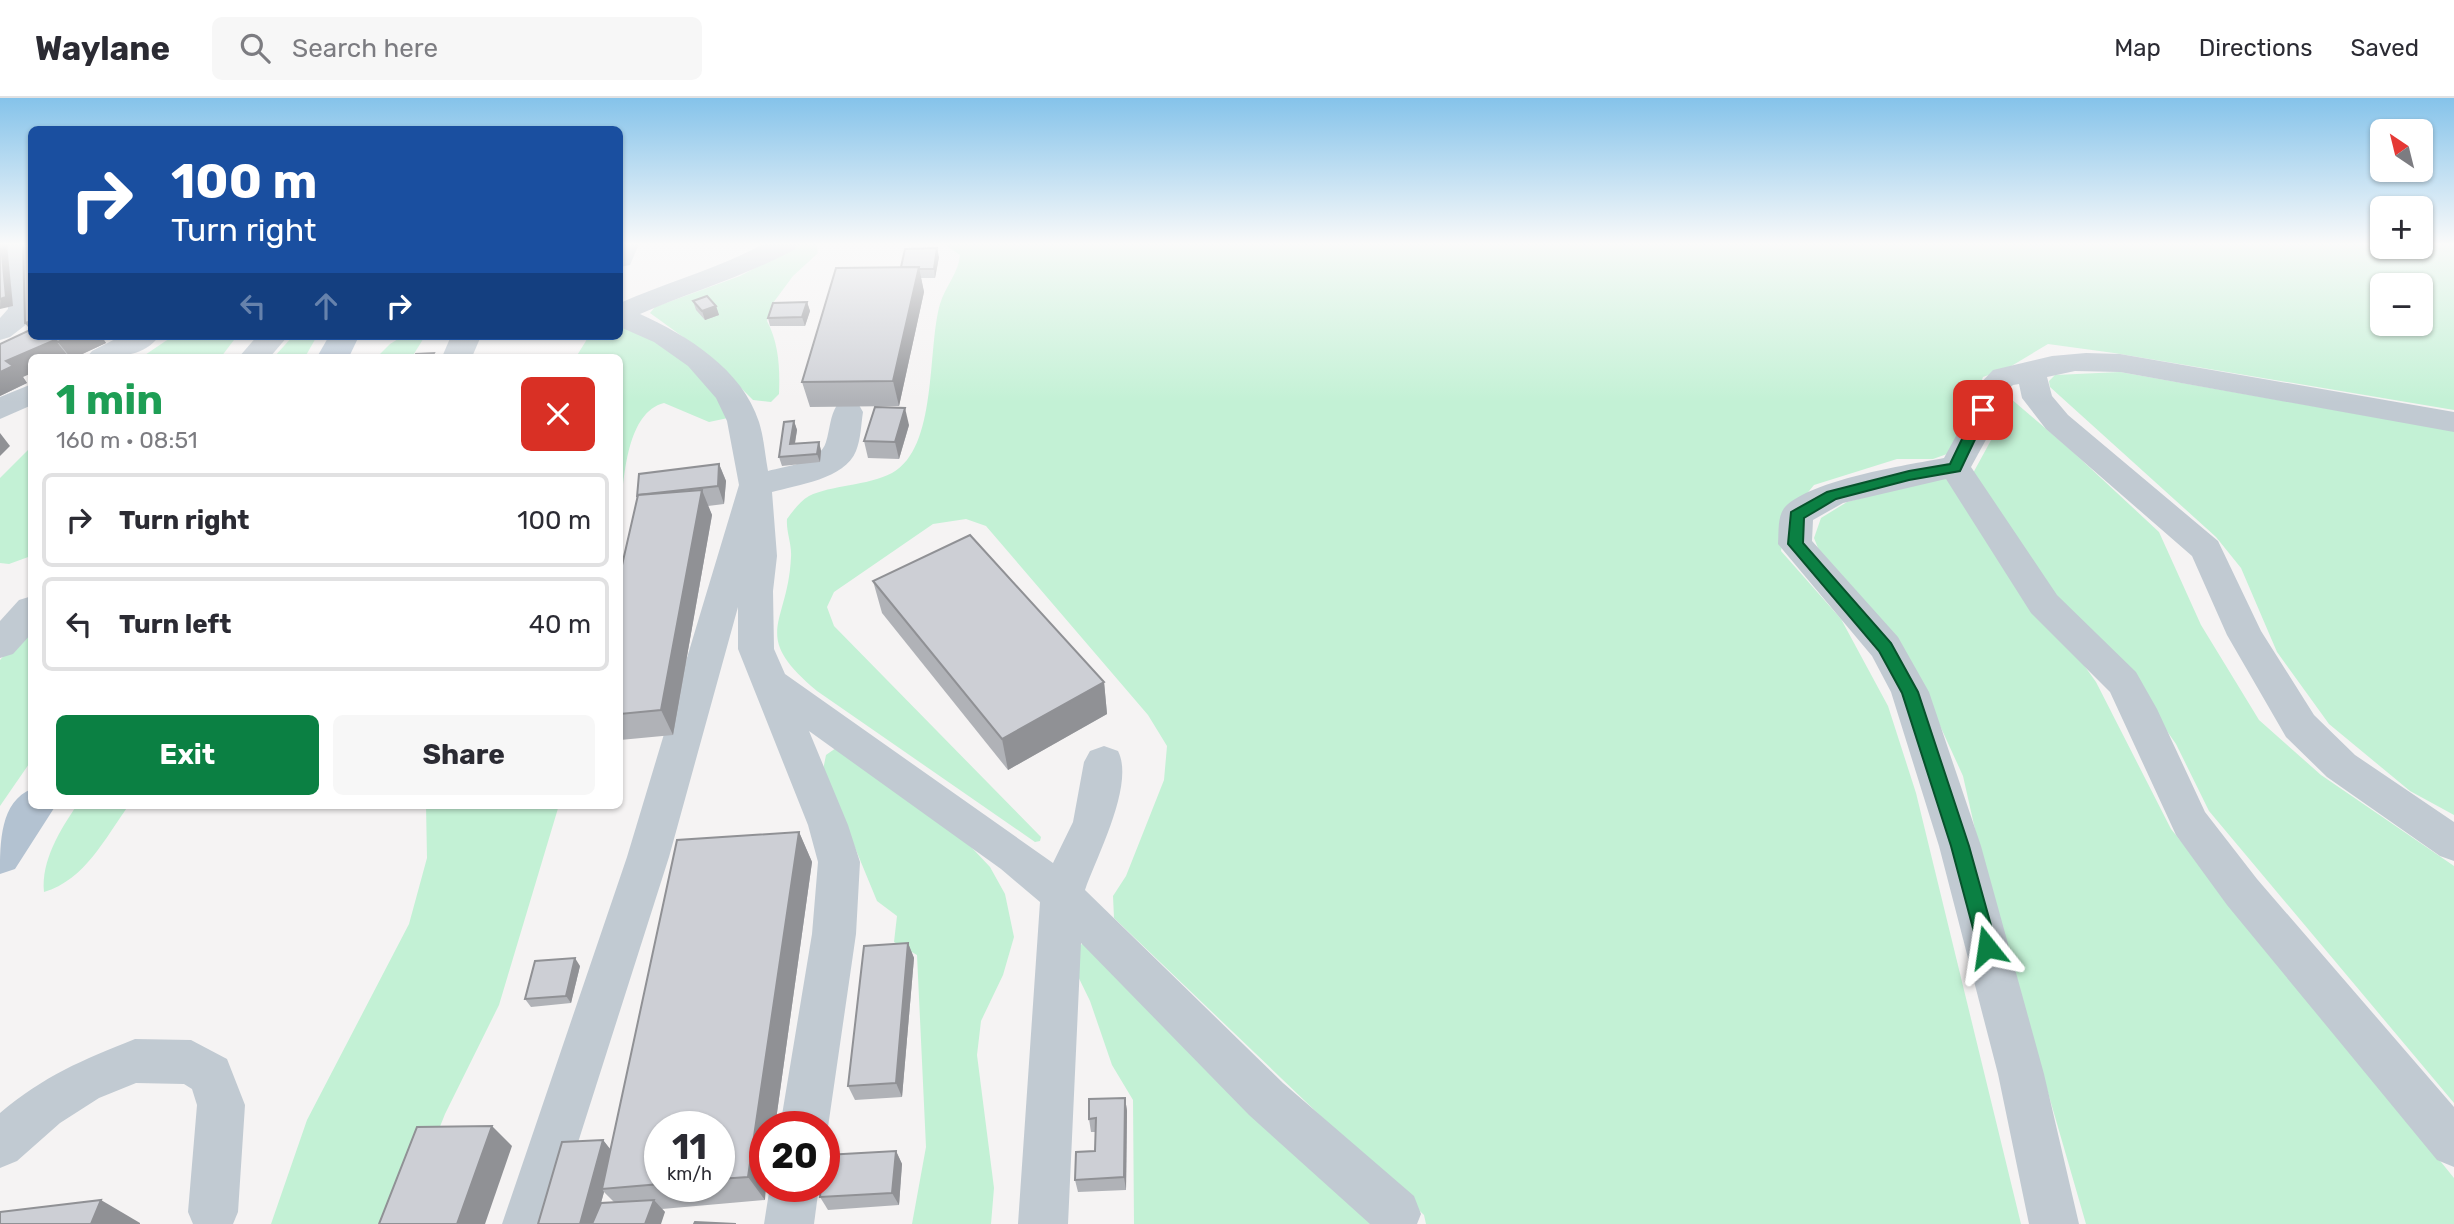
<!DOCTYPE html>
<html lang="en">
<head>
<meta charset="utf-8">
<style>
  body { margin:0; font-family:Rubik,sans-serif; background:#f7f7f7; color:#2b2b33; height:100vh; display:flex; flex-direction:column; font-size:26px; white-space:nowrap }
  * { box-sizing:border-box; margin:0 }
  p { font-size:23px; color:#7c7c81 }
  .icon { flex:none; width:38px; height:38px; fill:none; stroke:currentColor; stroke-width:2; stroke-linecap:round; stroke-linejoin:round }
  .map { position:relative; flex:1; overflow:hidden }
  .sheet { position:absolute; left:28px; top:256px; width:595px; height:455px; display:flex; flex-direction:column; background:#fff; border-radius:10px; box-shadow:0 2px 5px #0004 }
  .sheet>* { flex:none }
  .guide { position:absolute; left:28px; top:28px; width:595px; height:214px; border-radius:10px; box-shadow:0 2px 5px #0004; background:#1a4fa0; color:#fff; overflow:hidden }
  .needle { width:46px; rotate:325deg }
  .tools { position:absolute; left:2370px; top:21px; display:grid; gap:14px }
  .tools a { display:grid; place-items:center; width:63px; height:63px; border-radius:10px; background:#fff; box-shadow:0 2px 5px #0004; font-size:35px }
  .speed { position:absolute; left:644px; top:1013px; display:flex; gap:14px; font-size:35px; font-weight:700; text-align:center }
  .speed>* { display:grid; place-content:center; width:91px; height:91px; border-radius:50%; background:#fff; box-shadow:0 2px 5px #0004; line-height:1 }
  .speed small { font-size:18px; font-weight:400 }
  .speed .limit { border:10px solid #d22; background:#fff; color:#111 }
  .pin { position:absolute; display:grid; place-items:center; width:60px; height:60px; color:#fff; margin:-30px; border-radius:14px; box-shadow:0 4px 10px #0006 }
  .me { position:absolute; width:77px; margin:-38px; rotate:345deg; stroke-linejoin:round; filter:drop-shadow(0 0 5px #0008) }
  .turn { display:flex; align-items:center; gap:24px; height:147px; padding:0 28px; font-size:32px }
  .turn .icon { width:91px; height:91px; stroke-width:2.5 }
  .turn b { display:block; font-size:49px; line-height:60px }
  .lanes { display:flex; align-items:center; height:66px; padding:0 28px; background:#0003; justify-content:center; gap:35px; direction:ltr }
  .lanes .off { opacity:.35 }
  .round { display:grid; place-items:center; flex:none; width:74px; height:74px; border-radius:10px; background:#f7f7f7 }
  .summary { display:flex; align-items:center; justify-content:space-between; height:119px; padding:0 28px }
  h1 { font-size:42px; font-weight:700; line-height:52px; color:#1e9e55 }
  .primary-button { display:flex; gap:14px; margin-top:auto; padding:14px 28px }
  .primary-button a { flex:1; height:80px; border-radius:10px; background:#0b8043; color:#fff; font-size:28px; font-weight:700; line-height:80px; text-align:center }
  .primary-button a+a { background:#f7f7f7; color:#2b2b33 }
  ul { padding:0; list-style:none }
  li { display:flex; align-items:center; gap:21px; height:94px; margin:0 14px 10px; padding:0 14px; border:4px solid #e1e1e2; border-radius:10px }
  li div { flex:1 }
  li b { display:block; font-size:26px }
  li em { font-style:normal }
  header { display:flex; align-items:center; gap:42px; box-sizing:border-box; height:98px; padding:0 35px; background:#fff; border-bottom:2px solid #e1e1e2 }
  header strong { font-size:33px }
  nav { display:flex; gap:38px; margin-inline-start:auto; font-size:24px }
  .search { width:490px; height:63px; background:#f7f7f7; display:flex; align-items:center; gap:18px; box-sizing:border-box; padding:0 24px; border-radius:10px; color:#7c7c81; font-size:26px }
  .map>svg:first-child { display:block }
  .green { fill:#c3f1d5; fill-rule:evenodd }
  .lines { fill:none; stroke-linecap:round; stroke-linejoin:round }
  .minor { fill:#c1cad2; fill-rule:evenodd }
  .major { fill:#b3c2d1; fill-rule:evenodd }
  .wall { fill:#b0b2b7; fill-rule:evenodd }
  .shaded-wall { fill:#909195 }
  .building { fill:#cdcfd5; stroke:#909195; stroke-width:2 }
  .route { fill:#0b8043; stroke:#07532c; stroke-width:2 }
</style>
</head>
<body>
<header>
<strong>Waylane</strong>
<div class="search"><svg class="icon" aria-label="search" viewBox="0 0 24 24"><circle cx="10" cy="10" r="6"/><path d="M15 15l6 6"/></svg>Search here</div>
<nav><a>Map</a><a>Directions</a><a>Saved</a></nav>
</header>
<div class="map">
<svg width="2454" height="1126" viewBox="0 0 2454 1126">
  <rect width="100%" height="100%" fill="#f5f3f3"/>
  <g class="green">
    <path d="M800 146H816L818 155 793 178 773 205 767 223C779 246 780 270 779 296L771 304 753 302 708 257 650 215 655 209 740 178Z"/>
    <path d="M944 146H2382V149L2454 146V312L2114 255 2048 246 2008 270 1983 279 1963 332 1947 356 1933 361H1897L1814 387 1787 420 1781 453 1841 521 1888 608 1916 695 2021 1126H1426L1424 1117 1114 820 1113 798 1126 778 1164 682 1167 648 1148 617 986 428 966 421 933 426 834 494 827 509 834 528 1041 739 1040 743 1035 744 817 593C749 536 788 528 791 459 792 446 786 434 787 421 793 413 800 403 809 398 831 387 867 388 892 375 938 350 927 251 940 206 945 189 959 174 960 157ZM2382 187H2420V226H2382Z"/>
    <path d="M620 226 683 257 713 288 728 320 709 324 664 305C625 315 624 384 620 418V259H576L589 238H620Z"/>
    <path d="M173 238H237L221 259H142Z"/>
    <path d="M293 238H317L305 259H274Z"/>
    <path d="M403 238H425L412 259H377L390 246Z"/>
    <path d="M2120 274 2454 333V717L2410 693 2329 626 2277 554 2241 470 2216 439 2050 289 2049 283 2055 277Z"/>
    <path d="M2001 297 2010 300 2073 354 2159 434 2201 527 2259 622 2321 677 2454 768V1005L2209 713 2176 646 2109 550 2055 502 1972 377 1996 333Z"/>
    <path d="M31 349V458L9 466 0 465V380Z"/>
    <path d="M1941 379 1951 381 2096 584 2171 731 2454 1080V1126H2086L1986 780 1963 678 1921 586 1824 465 1814 440 1821 420 1847 404Z"/>
    <path d="M31 527V663L0 708V562Z"/>
    <path d="M836 650 958 735 990 769 1005 796 1014 839 1003 877 981 923 977 957 994 1090 991 1126H912L926 1049 917 857 894 844 897 818 877 803 823 672 826 657Z"/>
    <path d="M77 707H129C105 740 85 782 44 794 41 763 60 732 77 707Z"/>
    <path d="M426 707H559L499 907 445 1016 401 1126H271L307 1022 409 826 427 760Z"/>
    <path d="M1082 846H1091L1379 1126H1134L1133 1002 1112 967 1090 903 1072 866 1077 849Z"/>
  </g>
  <g class="lines">
    <g class="minor">
      <path d="M4 146H32V222L10 239 0 242V220L8 211Z"/>
      <path d="M620 146H639L630 167 620 169Z"/>
      <path d="M763 146H797L794 152C745 178 691 194 640 216 688 238 742 271 759 324 764 340 765 357 768 373 786 368 820 365 826 344 830 331 830 318 837 307L848 304 859 307 863 314C861 326 861 341 856 353 845 381 797 387 772 394L777 458 773 493 774 551 785 576 1053 765 1073 724 1084 664 1090 653 1104 648 1118 653C1135 686 1097 758 1085 792L1283 985 1414 1098 1421 1116 1417 1126H1370L1249 1017 1081 845 1068 1126H1018L1040 804 1001 771 809 633 848 727 860 764 856 836 828 1029 824 1037V1029H780L812 836 818 764 808 727 738 551V509L669 759 552 1126H502L627 759 739 387 727 323 716 300 688 268 654 244 620 229V205C667 184 718 171 763 146Z"/>
      <path d="M121 238H159C143 261 112 259 87 259L92 253Z"/>
      <path d="M257 238H288L270 259H239Z"/>
      <path d="M451 238H481L472 259H442Z"/>
      <path d="M2086 255 2120 256 2454 314V334L2120 274 2075 273 2047 279 2052 298 2068 317 2218 443 2261 533 2314 617 2355 657 2454 724V763L2440 758 2327 679 2286 639 2227 537 2192 458 2046 331 2022 300 2019 286 2013 287 2003 296 1988 338 1971 369 2057 497 2136 574 2157 611 2205 714 2257 781 2454 1009V1069L2437 1062 2227 807 2176 737 2110 594 2031 515 1946 381 1843 405 1813 422 1812 443 1898 539 1929 594 1981 748 2044 976 2079 1126H2029L1998 976 1939 748 1891 594 1872 558 1778 446C1779 435 1777 418 1785 409 1811 382 1906 367 1944 360L1956 338 1974 292 1993 272 2052 258Z"/>
      <path d="M32 286V307L0 321V299Z"/>
      <path d="M32 498V535L13 556 0 560V523L19 502Z"/>
      <path d="M135 941 191 942 227 961 245 1007 238 1114 233 1126H193L188 1114 197 1007 192 991 184 986 136 985 99 1000 60 1025 17 1063 0 1070V1015C44 978 82 962 135 941Z"/>
      <path d="M770 1088H819L814 1126H764Z"/>
    </g>
    <g class="major">
      <path d="M329 238H359L349 259H317Z"/>
      <path d="M32 691V707H56L15 771 0 776C0 745 0 703 32 691Z"/>
    </g>
  </g>
  <g class="wall">
    <path d="M939 159 935 180H921L924 194 899 308 810 309 802 284 901 169Z"/>
    <path d="M693 203 716 208 719 217 705 222 696 212Z"/>
    <path d="M807 204 810 213 805 228H770L768 220Z"/>
    <path d="M30 232 32 238H105L102 239 106 245 76 259H32L23 279 27 285 0 298V246Z"/>
    <path d="M794 323 797 332 795 346 819 344 821 353 820 364 782 368 779 359Z"/>
    <path d="M909 327 899 361 868 360 864 343Z"/>
    <path d="M719 366 726 383 724 406 708 408 712 417 673 637 620 642V476L637 400Z"/>
    <path d="M873 483 1104 584 1107 616 1008 672 882 515Z"/>
    <path d="M799 734 812 764 775 1029H765V1102L662 1111 665 1114 538 1126 603 1042 610 1051ZM660 1029H719V1088H660ZM604 1094 614 1104 601 1105Z"/>
    <path d="M908 845 914 860 902 999 855 1002 848 988Z"/>
    <path d="M580 868 571 905 531 909 525 901Z"/>
    <path d="M1125 1000 1127 1013 1126 1092 1078 1094 1075 1082 1095 1053 1096 1034H1091L1089 1021Z"/>
    <path d="M896 1053 902 1066 899 1107 828 1112 820 1099Z"/>
  </g>
  <g class="shaded-wall">
    <path d="M1 146H7L13 208 0 211Z"/>
    <path d="M937 150 939 159 935 180 934 171Z"/>
    <path d="M919 169 924 194 899 308 893 283Z"/>
    <path d="M807 204 810 213 805 228 802 219Z"/>
    <path d="M716 208 719 217 705 222 702 213Z"/>
    <path d="M32 223 31 233 25 225Z"/>
    <path d="M71 238H105L102 239 106 245 76 259H70L58 244Z"/>
    <path d="M55 242 69 259H32V275L23 279 27 285 0 298V274L6 263Z"/>
    <path d="M905 310 909 327 899 361 895 344Z"/>
    <path d="M794 323 797 332 793 355 790 346Z"/>
    <path d="M0 335 10 348 0 358Z"/>
    <path d="M819 344 821 353 820 364 817 356Z"/>
    <path d="M719 366 726 383 724 406 718 388Z"/>
    <path d="M702 392 712 417 673 637 661 612Z"/>
    <path d="M1104 584 1107 616 1008 672 1002 641Z"/>
    <path d="M799 734 812 764 775 1029H765V1088H766L765 1102 748 1079Z"/>
    <path d="M908 845 914 860 902 999 896 985Z"/>
    <path d="M575 860 580 868 571 905 566 898Z"/>
    <path d="M1125 1000 1127 1013 1126 1092 1124 1079Z"/>
    <path d="M492 1028 512 1048 485 1126H457Z"/>
    <path d="M603 1042 614 1056 602 1091 604 1094 595 1126H580Z"/>
    <path d="M896 1053 902 1066 899 1107 892 1095Z"/>
    <path d="M101 1102 140 1125V1126H91Z"/>
    <path d="M654 1102 665 1114 661 1126H645Z"/>
  </g>
  <g class="building">
    <path d="M0 146H1L6 199 0 201Z"/>
    <path d="M23 146H32V223L25 225Z"/>
    <path d="M937 150 934 171H919V169H901L905 151Z"/>
    <path d="M919 169 893 283 802 284 836 170Z"/>
    <path d="M707 198 716 208 702 213 693 203Z"/>
    <path d="M807 204 802 219 768 220 773 205Z"/>
    <path d="M32 231V238H71L58 244 55 242 6 263 13 268 0 274V246Z"/>
    <path d="M434 255 432 259H415L416 256Z"/>
    <path d="M875 309 905 310 895 344 864 343Z"/>
    <path d="M794 323 790 346 819 344 817 356 779 359 784 324Z"/>
    <path d="M719 366 718 388 638 397 637 399 639 376Z"/>
    <path d="M702 392 661 612 620 616V476L638 397Z"/>
    <path d="M970 437 1104 584 1002 641 873 483Z"/>
    <path d="M799 734 748 1079 719 1081V1029H660V1086L602 1091 677 742Z"/>
    <path d="M908 845 896 985 848 988 864 848Z"/>
    <path d="M575 860 566 898 525 901 535 863Z"/>
    <path d="M1125 1000 1124 1079 1075 1082 1076 1054 1095 1053 1096 1020 1089 1021V1001Z"/>
    <path d="M492 1028 457 1126H379L417 1029Z"/>
    <path d="M603 1042 580 1126H538L562 1044Z"/>
    <path d="M896 1053 892 1095 820 1099 821 1088H824V1067L826 1057Z"/>
    <path d="M101 1102 91 1126H0V1114Z"/>
    <path d="M654 1102 645 1126H592L601 1105Z"/>
    <path d="M695 1124 736 1126H694Z"/>
  </g>
  <linearGradient id="sky" x2="0" y2="1"><stop stop-color="#85c3ea"/><stop offset="0.48" stop-color="#fafafa"/><stop offset="1" stop-color="#fafafa" stop-opacity="0"/></linearGradient>
  <rect width="2454" height="304" fill="url(#sky)"/>
  <path class="route" d="M1983 308 1989 312 1960 373 1909 382 1836 401 1804 420 1803 445 1891 545 1918 594 1969 748 1997 849 1994 855 1987 857 1980 855 1978 849 1951 748 1902 595 1879 553 1788 446 1791 414 1827 394 1909 373 1950 366 1976 312Z"/>
</svg>
<div class="tools">
<a><svg class="needle" viewBox="-14 -14 28 28"><path d="M0-13l5 13h-10z" fill="#e53935"/><path d="M0 13l5-13h-10z" fill="#7c7c81"/></svg></a>
<a>+</a>
<a>−</a>
</div>
<div class="speed"><div>11<small>km/h</small></div><div class="limit">20</div></div>
<div class="pin" style="left:1983px;top:312px;background:#d93025"><svg class="icon" aria-label="arrive" viewBox="0 0 24 24"><path d="M6 21V4h12l-3 4 3 4H6"/></svg></div>
<svg class="me" style="left:1987px;top:849px" viewBox="-20 -20 40 40"><path d="M0-17L14 15 0 8-14 15z" fill="#0b8043" stroke="#fff" stroke-width="4"/></svg>
<div class="guide">
<div class="turn"><svg class="icon" aria-label="right" viewBox="0 0 24 24"><path d="M7 20v-9h11M14 6l5 5-5 5"/></svg><div><b>100 m</b>Turn right</div></div>
<div class="lanes"><svg class="icon off" aria-label="left" viewBox="0 0 24 24"><path d="M17 20v-9H6M10 6l-5 5 5 5"/></svg><svg class="icon off" aria-label="ahead" viewBox="0 0 24 24"><path d="M12 20V5M6 11l6-6 6 6"/></svg><svg class="icon" aria-label="right" viewBox="0 0 24 24"><path d="M7 20v-9h11M14 6l5 5-5 5"/></svg></div>
</div>
<section class="sheet">
<div class="summary"><div><h1>1 min</h1><p>160 m · 08:51</p></div><a class="round" style="background:#d93025;color:#fff"><svg class="icon" aria-label="close" viewBox="0 0 24 24"><path d="M6 6l12 12M18 6L6 18"/></svg></a></div>
<ul>
<li><svg class="icon" aria-label="right" viewBox="0 0 24 24"><path d="M7 20v-9h11M14 6l5 5-5 5"/></svg><div><b>Turn right</b></div><em>100 m</em></li>
<li><svg class="icon" aria-label="left" viewBox="0 0 24 24"><path d="M17 20v-9H6M10 6l-5 5 5 5"/></svg><div><b>Turn left</b></div><em>40 m</em></li>
</ul>
<div class="primary-button"><a>Exit</a><a>Share</a></div>
</section>
</div>
</body>
</html>
